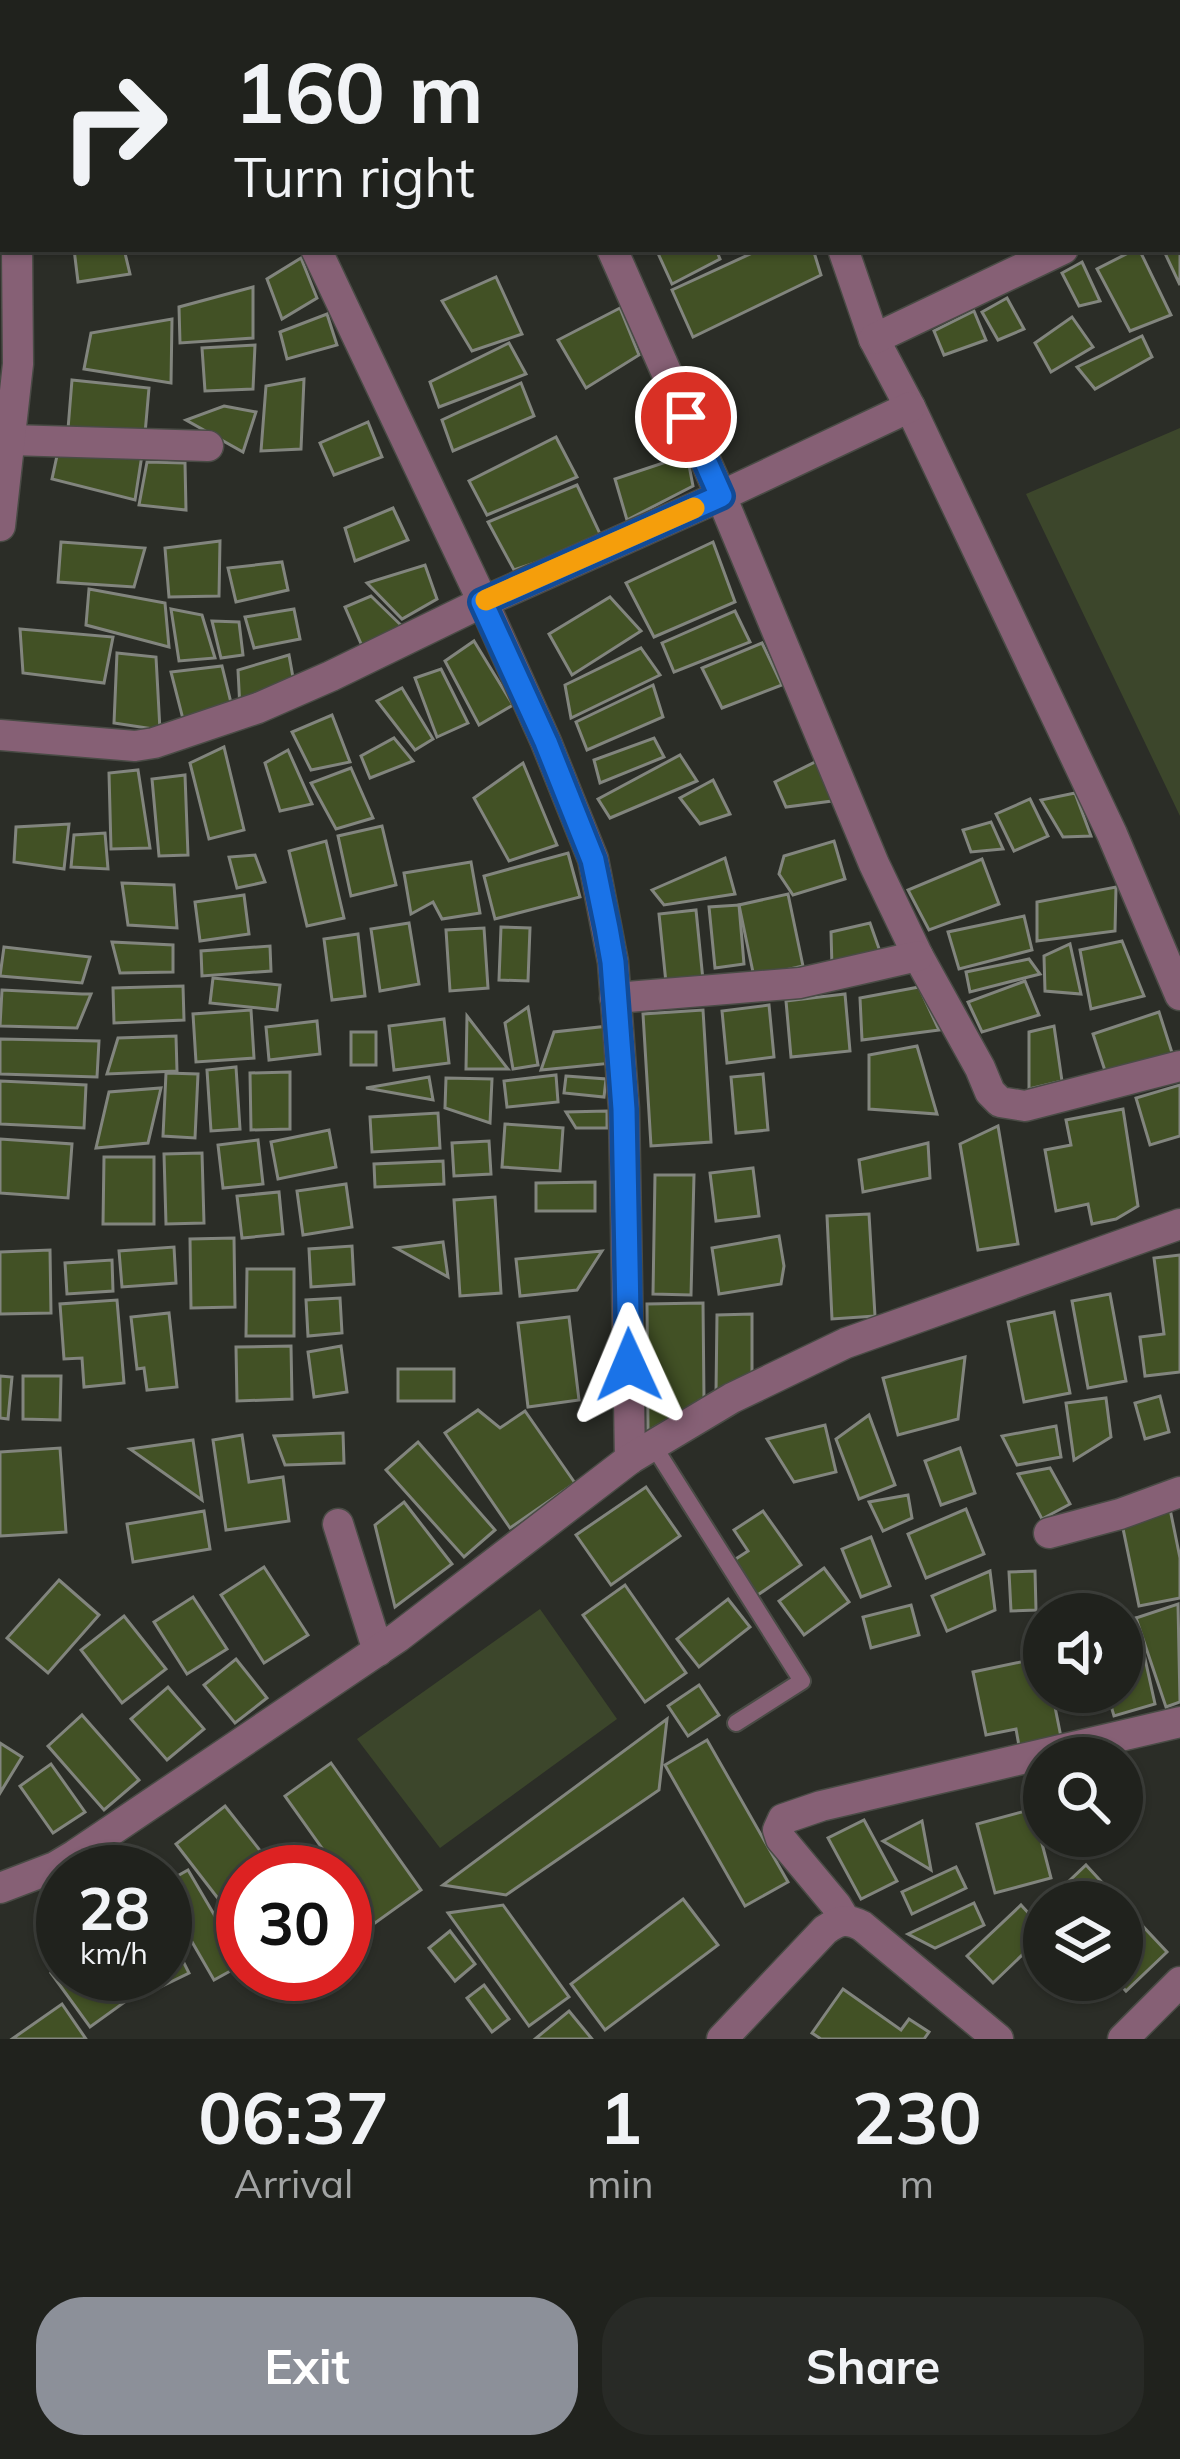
<!DOCTYPE html>
<html lang="en">
<head>
<meta charset="utf-8">
<style>
  body { margin:0; font-family:Mulish,sans-serif; background:#282a26; color:#f1f3f6; height:100vh; display:flex; flex-direction:column; font-size:45px; white-space:nowrap }
  * { box-sizing:border-box; margin:0 }
  p { font-size:39px; color:#a2a4a4 }
  .icon { flex:none; width:66px; height:66px; fill:none; stroke:currentColor; stroke-width:2; stroke-linecap:round; stroke-linejoin:round }
  .map { position:relative; height:2039px; overflow:hidden }
  .side { display:flex; flex-direction:column; background:#20221d; flex:1 }
  .side>* { flex:none }
  .banner { position:absolute; left:0px; top:0px; width:1182px; height:252px; box-shadow:0 3px 9px #0004,0 0 0 3px #3d3f3b; background:#20221d; color:#f1f3f6; overflow:hidden }
  .controls { position:absolute; left:1023px; top:1593px; display:grid; gap:24px }
  .controls a { display:grid; place-items:center; width:120px; height:120px; border-radius:50%; background:#20221d; box-shadow:0 3px 9px #0004,0 0 0 3px #3d3f3b; font-size:60px }
  .speed { position:absolute; left:36px; top:1845px; display:flex; gap:24px; font-size:60px; font-weight:700; text-align:center }
  .speed>* { display:grid; place-content:center; width:156px; height:156px; border-radius:50%; background:#20221d; box-shadow:0 3px 9px #0004,0 0 0 3px #3d3f3b; line-height:1 }
  .speed small { font-size:30px; font-weight:400 }
  .speed .limit { border:18px solid #d22; background:#fff; color:#111 }
  .pin { position:absolute; display:grid; place-items:center; width:102px; height:102px; color:#fff; margin:-51px; border:6px solid #fff; border-radius:50%; box-shadow:0 3px 12px #0007 }
  .me { position:absolute; width:132px; margin:-66px; rotate:359deg; stroke-linejoin:round; filter:drop-shadow(0 0 9px #0008) }
  .turn { display:flex; align-items:center; gap:42px; height:252px; padding:0 36px; font-size:54px }
  .turn .icon { width:156px; height:156px; stroke-width:2.5 }
  .turn b { display:block; font-size:84px; line-height:102px }
  .eta { display:flex; justify-content:space-evenly; align-items:center; height:204px; text-align:center }
  .eta b { font-size:72px; font-weight:700; line-height:84px }
  .action { display:flex; gap:24px; margin-top:auto; padding:24px 36px }
  .action a { flex:1; height:138px; border-radius:48px; background:#8c9099; color:#fff; font-size:48px; font-weight:700; line-height:138px; text-align:center }
  .action a+a { background:#282a26; color:#f1f3f6 }
  .map>svg:first-child { display:block }
  .green { fill:#3c462b }
  .building { fill:#425125; stroke:#82857e; stroke-width:3 }
  .lines { fill:none; stroke-linecap:round; stroke-linejoin:round }
  .service-casing { stroke:#494b45; stroke-width:20 }
  .minor-casing { stroke:#494b45; stroke-width:33 }
  .service { stroke:#866075; stroke-width:16 }
  .minor { stroke:#866075; stroke-width:30 }
  .route-casing { stroke:#114b97; stroke-width:30 }
  .route { stroke:#1a73e8; stroke-width:21 }
  .slow { stroke:#f59e0b; stroke-width:21 }
</style>
</head>
<body>
<div class="map">
<svg width="1180" height="2039" viewBox="0 0 1180 2039">
  <rect width="100%" height="100%" fill="#2b2d27"/>
  <g class="green">
    <path d="M1180 428V816L1026 494Z"/>
    <path d="M540 1609 617 1719 440 1848 357 1739Z"/>
  </g>
  <g class="building">
    <path d="M51 0H99V3H31Z"/>
    <rect x="292" y="0" width="47" height="3"/>
    <path d="M441 0H529L513 3H440Z"/>
    <path d="M601 0H656L654 3H600Z"/>
    <path d="M1180 229V285L1163 249H1179Z"/>
    <path d="M74 249H124L130 274 78 282Z"/>
    <path d="M656 249H716L720 259 672 284Z"/>
    <path d="M761 249H813L821 275 693 337 672 290Z"/>
    <path d="M1136 249H1139L1171 315 1130 331 1097 269Z"/>
    <path d="M301 258 317 298 282 319 267 279Z"/>
    <path d="M1082 262 1100 301 1079 306 1062 273Z"/>
    <path d="M496 277 522 334 472 351 442 301Z"/>
    <path d="M253 287V338L180 343 179 307Z"/>
    <path d="M1007 298 1024 329 998 340 982 312Z"/>
    <path d="M620 308 639 355 586 388 558 340Z"/>
    <path d="M974 311 986 340 944 355 934 331Z"/>
    <path d="M327 314 337 345 287 359 280 332Z"/>
    <path d="M1072 317 1093 347 1051 372 1035 343Z"/>
    <path d="M172 319 171 383 84 369 91 333Z"/>
    <path d="M1142 336 1152 357 1095 389 1077 367Z"/>
    <path d="M509 343 526 374 439 407 430 382Z"/>
    <path d="M255 345 253 389 205 391 202 348Z"/>
    <path d="M304 379 301 449 261 451 266 386Z"/>
    <path d="M72 380 149 388 145 434 68 429Z"/>
    <path d="M521 383 534 416 453 451 442 420Z"/>
    <path d="M224 406 256 412 243 452 186 420Z"/>
    <path d="M368 422 382 457 334 475 320 443Z"/>
    <path d="M556 437 577 477 487 515 469 481Z"/>
    <path d="M58 451 142 455 135 500 52 479Z"/>
    <path d="M687 455 693 486 627 520 615 479Z"/>
    <path d="M147 462 185 463 186 510 139 505Z"/>
    <path d="M577 485 603 540 514 570 488 522Z"/>
    <path d="M393 508 408 540 355 561 345 528Z"/>
    <path d="M220 541 219 596 169 597 165 548Z"/>
    <path d="M61 542 145 548 134 587 58 582Z"/>
    <path d="M713 542 735 602 654 637 626 583Z"/>
    <path d="M282 562 288 590 236 602 228 568Z"/>
    <path d="M425 565 437 599 402 619 367 583Z"/>
    <path d="M89 589 165 603 169 647 86 625Z"/>
    <path d="M371 596 407 631 362 646 345 607Z"/>
    <path d="M610 597 641 631 572 675 549 634Z"/>
    <path d="M171 609 202 615 215 658 179 661Z"/>
    <path d="M294 609 300 639 254 648 245 617Z"/>
    <path d="M735 611 750 642 674 672 662 643Z"/>
    <path d="M212 621 239 622 243 655 221 658Z"/>
    <path d="M20 629 113 637 104 683 23 673Z"/>
    <path d="M474 641 513 705 479 725 445 661Z"/>
    <path d="M762 643 782 685 722 708 702 668Z"/>
    <path d="M641 648 660 675 571 718 565 685Z"/>
    <path d="M117 653 156 657 160 730 114 723Z"/>
    <path d="M289 655 294 683 240 709 238 670Z"/>
    <path d="M222 666 233 711 184 723 171 672Z"/>
    <path d="M441 669 468 723 437 737 415 678Z"/>
    <path d="M653 685 663 717 587 750 576 722Z"/>
    <path d="M402 688 433 739 415 750 377 701Z"/>
    <path d="M332 715 350 762 311 770 292 732Z"/>
    <path d="M394 738 413 761 370 778 361 756Z"/>
    <path d="M654 738 664 757 600 783 594 760Z"/>
    <path d="M224 747 244 830 209 839 190 763Z"/>
    <path d="M288 750 312 804 280 811 265 763Z"/>
    <path d="M680 755 697 781 610 818 598 799Z"/>
    <path d="M823 758 840 800 786 807 775 782Z"/>
    <path d="M523 763 557 845 509 861 474 798Z"/>
    <path d="M351 768 373 818 336 829 311 783Z"/>
    <path d="M138 770 150 848 111 849 109 773Z"/>
    <path d="M185 775 188 855 159 856 152 779Z"/>
    <path d="M713 780 730 814 700 824 680 798Z"/>
    <path d="M1075 793 1091 836 1063 837 1041 800Z"/>
    <path d="M1030 799 1048 836 1014 851 996 814Z"/>
    <path d="M991 822 1003 849 971 852 963 830Z"/>
    <path d="M69 824 64 869 14 862 16 827Z"/>
    <path d="M382 826 396 885 351 896 338 836Z"/>
    <path d="M105 833 108 869 71 867 74 835Z"/>
    <path d="M326 841 344 918 307 926 289 851Z"/>
    <path d="M834 841 845 879 793 895 779 874 784 856Z"/>
    <path d="M568 853 580 897 495 919 484 876Z"/>
    <path d="M255 855 265 882 237 888 229 857Z"/>
    <path d="M725 858 735 894 664 905 652 890Z"/>
    <path d="M982 859 999 904 929 930 908 890Z"/>
    <path d="M471 862 480 913 442 919 433 902 411 914 404 873Z"/>
    <path d="M122 883 174 885 177 928 128 925Z"/>
    <path d="M1116 887 1115 931 1037 941V902Z"/>
    <path d="M788 894 803 966 754 977 739 905Z"/>
    <path d="M244 895 249 934 200 941 195 902Z"/>
    <path d="M739 905 744 964 715 968 709 907Z"/>
    <path d="M696 910 703 980 666 983 659 914Z"/>
    <path d="M1024 916 1032 950 959 969 948 932Z"/>
    <path d="M409 923 419 984 380 991 371 929Z"/>
    <path d="M870 923 882 957 832 967 831 932Z"/>
    <path d="M501 927 530 928 528 981 499 980Z"/>
    <path d="M484 928 488 988 450 991 446 930Z"/>
    <path d="M358 934 365 996 332 1000 324 939Z"/>
    <path d="M1122 941 1144 996 1091 1009 1080 950Z"/>
    <path d="M112 942 173 945V972L120 973Z"/>
    <path d="M1070 944 1081 994 1045 991 1044 956Z"/>
    <path d="M270 946 271 971 202 976 201 951Z"/>
    <path d="M4 947 90 957 82 983 0 976Z"/>
    <path d="M1029 959 1040 974 970 992 966 972Z"/>
    <path d="M213 978 280 985 277 1010 210 1003Z"/>
    <path d="M1025 981 1039 1015 982 1032 968 1002Z"/>
    <path d="M183 986 184 1020 114 1023 113 988Z"/>
    <path d="M919 987 939 1030 862 1040 860 998Z"/>
    <path d="M2 990 82 994H91L77 1028 0 1026Z"/>
    <path d="M845 994 850 1051 791 1057 786 1001Z"/>
    <path d="M769 1005 774 1057 727 1063 722 1011Z"/>
    <path d="M528 1007 538 1065 513 1069 505 1023Z"/>
    <path d="M251 1010 254 1058 196 1062 193 1014Z"/>
    <path d="M703 1010 711 1142 651 1146 643 1014Z"/>
    <path d="M1159 1012 1174 1059 1108 1080 1093 1034Z"/>
    <path d="M467 1016 508 1069H466Z"/>
    <path d="M444 1019 449 1063 394 1070 389 1026Z"/>
    <path d="M317 1021 320 1054 269 1060 266 1027Z"/>
    <path d="M609 1026 613 1063 541 1070 554 1032Z"/>
    <path d="M1054 1026 1062 1081 1029 1089V1032Z"/>
    <rect x="351" y="1032" width="25" height="33"/>
    <path d="M176 1036 177 1071 107 1074 118 1038Z"/>
    <path d="M0 1039 99 1041 97 1077 0 1074Z"/>
    <path d="M917 1046 937 1114 869 1109V1055Z"/>
    <path d="M236 1067 240 1129 211 1131 207 1070Z"/>
    <path d="M290 1072V1129L251 1130 250 1073Z"/>
    <path d="M166 1073 198 1074 195 1138 163 1136Z"/>
    <path d="M763 1074 768 1130 736 1133 731 1077Z"/>
    <path d="M556 1075 558 1102 507 1107 504 1081Z"/>
    <path d="M566 1076 606 1079 604 1097 564 1093Z"/>
    <path d="M429 1077 433 1100 366 1088Z"/>
    <path d="M446 1078 492 1079 490 1123 445 1108Z"/>
    <path d="M0 1081 86 1085 84 1128 0 1124Z"/>
    <path d="M1180 1085V1136L1150 1145 1136 1098Z"/>
    <path d="M161 1088 148 1143 96 1148 109 1092Z"/>
    <path d="M1123 1109 1138 1206 1116 1219 1092 1224 1088 1204 1056 1211 1045 1150 1071 1145 1066 1120Z"/>
    <path d="M607 1111V1128H576L566 1112Z"/>
    <path d="M438 1113 440 1148 372 1152 370 1117Z"/>
    <path d="M505 1124 563 1128 560 1171 502 1167Z"/>
    <path d="M998 1126 1018 1244 978 1250 960 1144Z"/>
    <path d="M329 1130 336 1167 278 1179 271 1142Z"/>
    <path d="M0 1139 72 1144 68 1198 0 1193Z"/>
    <path d="M258 1140 263 1184 223 1188 218 1145Z"/>
    <path d="M489 1141 491 1174 454 1176 452 1143Z"/>
    <path d="M928 1143 930 1178 863 1192 859 1160Z"/>
    <path d="M202 1153 204 1223 166 1224 164 1154Z"/>
    <path d="M104 1157H154V1224H103Z"/>
    <path d="M443 1161 444 1184 375 1187 374 1164Z"/>
    <path d="M753 1168 759 1216 716 1221 710 1173Z"/>
    <path d="M655 1175H694L691 1295 653 1294Z"/>
    <path d="M595 1182V1211H536V1183Z"/>
    <path d="M346 1184 352 1227 303 1235 297 1191Z"/>
    <path d="M279 1192 283 1234 242 1238 237 1196Z"/>
    <path d="M495 1197 501 1293 460 1296 454 1200Z"/>
    <path d="M869 1214 875 1316 832 1319 827 1216Z"/>
    <path d="M779 1236 784 1266 781 1284 719 1294 712 1248Z"/>
    <path d="M234 1238 235 1307 191 1308 190 1239Z"/>
    <path d="M443 1242 448 1277 396 1248Z"/>
    <path d="M352 1246 354 1284 311 1287 309 1249Z"/>
    <path d="M174 1247 176 1283 122 1287 119 1251Z"/>
    <path d="M50 1250 51 1313 0 1314V1252Z"/>
    <path d="M602 1251 577 1290 520 1296 516 1259Z"/>
    <path d="M1180 1255V1372L1145 1376 1140 1337 1164 1334 1154 1258Z"/>
    <path d="M112 1260 113 1291 67 1294 65 1263Z"/>
    <path d="M247 1269H294V1336H246Z"/>
    <path d="M1110 1294 1126 1381 1088 1388 1072 1301Z"/>
    <path d="M340 1298 342 1333 308 1336 306 1300Z"/>
    <path d="M117 1300 124 1383 84 1387 82 1358 64 1359 60 1304Z"/>
    <path d="M703 1303 704 1399 648 1431 647 1304Z"/>
    <path d="M1054 1312 1070 1393 1024 1402 1008 1322Z"/>
    <path d="M169 1313 177 1387 147 1390 144 1368 137 1369 131 1317Z"/>
    <path d="M752 1314V1375L716 1392 717 1315Z"/>
    <path d="M569 1317 579 1400 528 1407 518 1323Z"/>
    <path d="M291 1346 292 1399 237 1401 236 1347Z"/>
    <path d="M341 1346 347 1392 314 1397 308 1352Z"/>
    <path d="M965 1357 958 1419 898 1435 883 1378Z"/>
    <rect x="398" y="1369" width="56" height="32"/>
    <path d="M0 1376 12 1377 8 1419 0 1418Z"/>
    <path d="M23 1376H61L60 1420 23 1419Z"/>
    <path d="M1160 1396 1169 1432 1145 1439 1135 1403Z"/>
    <path d="M1106 1398 1111 1437 1074 1460 1066 1403Z"/>
    <path d="M478 1410 500 1428 525 1411 575 1483 510 1528 445 1433Z"/>
    <path d="M869 1415 895 1485 859 1499 836 1439Z"/>
    <path d="M825 1425 836 1472 794 1482 767 1439Z"/>
    <path d="M1056 1426 1061 1457 1017 1465 1002 1436Z"/>
    <path d="M343 1433 344 1463 285 1465 274 1436Z"/>
    <path d="M242 1435 249 1482 283 1477 289 1521 226 1530 213 1440Z"/>
    <path d="M193 1440 202 1500 130 1449Z"/>
    <path d="M418 1442 495 1530 464 1557 386 1470Z"/>
    <path d="M60 1448 66 1532 0 1536V1452Z"/>
    <path d="M960 1448 975 1493 941 1505 925 1461Z"/>
    <path d="M1050 1468 1070 1504 1042 1519 1018 1474Z"/>
    <path d="M646 1487 680 1536 611 1585 576 1535Z"/>
    <path d="M908 1495 912 1518 883 1531 869 1502Z"/>
    <path d="M404 1502 452 1564 395 1607 375 1525Z"/>
    <path d="M1169 1504 1180 1558V1598L1139 1606 1120 1514Z"/>
    <path d="M966 1509 984 1554 926 1578 908 1534Z"/>
    <path d="M204 1511 210 1549 133 1562 127 1524Z"/>
    <path d="M763 1511 801 1565 752 1599 728 1564 748 1551 734 1530Z"/>
    <path d="M871 1537 890 1586 861 1597 842 1549Z"/>
    <path d="M264 1567 308 1635 264 1663 221 1595Z"/>
    <path d="M824 1568 849 1602 804 1635 779 1601Z"/>
    <path d="M990 1571 995 1610 947 1631 932 1596Z"/>
    <path d="M1035 1571 1036 1610 1011 1611 1009 1572Z"/>
    <path d="M59 1580 99 1615 48 1673 7 1638Z"/>
    <path d="M625 1585 686 1673 645 1702 583 1615Z"/>
    <path d="M193 1597 227 1649 187 1674 154 1622Z"/>
    <path d="M728 1599 750 1627 699 1667 677 1639Z"/>
    <path d="M1178 1604 1180 1702 1166 1707 1136 1618Z"/>
    <path d="M911 1605 919 1635 871 1648 863 1617Z"/>
    <path d="M124 1616 166 1669 122 1703 81 1650Z"/>
    <path d="M1136 1618 1155 1704 1114 1716 1107 1692H1122V1621Z"/>
    <path d="M1044 1657V1692H1052L1061 1737 1019 1746 1016 1729 986 1735 973 1672Z"/>
    <path d="M236 1659 267 1698 235 1723 204 1685Z"/>
    <path d="M699 1685 719 1715 688 1736 668 1706Z"/>
    <path d="M168 1687 204 1729 167 1760 131 1719Z"/>
    <path d="M82 1715 139 1780 104 1810 48 1746Z"/>
    <path d="M667 1719 659 1790 506 1895 443 1885Z"/>
    <path d="M707 1740 788 1882 745 1906 665 1765Z"/>
    <path d="M0 1743 22 1757 0 1793Z"/>
    <path d="M331 1763 421 1890 375 1923 345 1880V1872H339L285 1796Z"/>
    <path d="M51 1764 85 1812 53 1833 20 1786Z"/>
    <path d="M225 1806 277 1872H243V1924L240 1927 176 1844Z"/>
    <path d="M1033 1809 1051 1878 995 1893 977 1824Z"/>
    <path d="M864 1820 897 1881 861 1899 828 1838Z"/>
    <path d="M922 1821 931 1870 883 1841Z"/>
    <path d="M1086 1865 1120 1902H1047Z"/>
    <path d="M956 1867 966 1888 912 1914 902 1892Z"/>
    <path d="M188 1870 243 1964 214 1980 165 1895V1883Z"/>
    <path d="M683 1899 718 1945 605 2030 571 1984Z"/>
    <path d="M974 1903 984 1925 935 1948 908 1934Z"/>
    <path d="M1122 1904 1167 1952 1126 1991 1116 1980H1122Z"/>
    <path d="M503 1905 569 1997 529 2026 448 1913Z"/>
    <path d="M1021 1905 1044 1930V1934L993 1983 967 1956Z"/>
    <path d="M165 1925 189 1973 150 1992 141 1974H165Z"/>
    <path d="M450 1931 475 1964 455 1981 429 1948Z"/>
    <path d="M63 1964V1974H128L140 1991 90 2027 51 1973Z"/>
    <path d="M484 1985 509 2019 492 2032 467 1998Z"/>
    <path d="M843 1989 901 2030 909 2019 929 2032 924 2039H821L812 2033Z"/>
    <path d="M62 2004 86 2039H12Z"/>
    <path d="M569 2011 592 2039H535Z"/>
  </g>
  <g class="lines">
    <defs>
      <path id="service" d="M653 1445 802 1681 736 1723"/>
      <g id="minor">
        <path d="M533 3V0"/>
        <path d="M0 92 3 124"/>
        <path d="M1179 194 1180 193"/>
        <path d="M0 203 3 202"/>
        <path d="M316 249 483 602 546 742 593 859 613 962 624 1109 630 1459"/>
        <path d="M612 249 721 496 874 864 918 956 980 1068 990 1092 1000 1102 1025 1106 1180 1066"/>
        <path d="M843 249 874 339 910 407 1112 834 1180 995"/>
        <path d="M874 339 1063 249"/>
        <path d="M11 440 208 446"/>
        <path d="M0 526 18 364 17 249"/>
        <path d="M0 735 135 746 154 743 258 708 331 676 483 602 721 496 910 407"/>
        <path d="M615 998 800 983 918 956"/>
        <path d="M338 1524 378 1651"/>
        <path d="M1049 1533 1120 1514 1180 1492"/>
        <path d="M0 1888 55 1867 75 1855 398 1637 630 1459 732 1398 846 1343 1180 1224"/>
        <path d="M845 1920 836 1905 781 1839 778 1830 783 1819 821 1806 1180 1722"/>
        <path d="M722 2039 825 1930C839 1920 846 1918 862 1926L998 2039"/>
        <path d="M1123 2039 1180 1982"/>
      </g>
    </defs>
    <use href="#service" class="service-casing"/>
    <use href="#minor" class="minor-casing"/>
    <use href="#service" class="service"/>
    <use href="#minor" class="minor"/>
  </g>
  <g class="lines">
    <defs>
      <path id="route" d="M629 1365 624 1109 613 962 607 928 593 860 546 742 482 602 721 496 686 417"/>
    </defs>
    <use href="#route" class="route-casing"/>
    <use href="#route" class="route"/>
    <path class="slow" d="M486 600 694 508"/>
  </g>
</svg>
<div class="controls">
<a><svg class="icon" aria-label="sound" viewBox="0 0 24 24"><path d="M4 9h4l5-4v14l-5-4H4zM17 9q2 3 0 6"/></svg></a>
<a><svg class="icon" aria-label="search" viewBox="0 0 24 24"><circle cx="10" cy="10" r="6"/><path d="M15 15l6 6"/></svg></a>
<a><svg class="icon" aria-label="layers" viewBox="0 0 24 24"><path d="M12 4l9 5-9 5-9-5zM3 14l9 5 9-5"/></svg></a>
</div>
<div class="speed"><div>28<small>km/h</small></div><div class="limit">30</div></div>
<div class="pin" style="left:686px;top:417px;background:#d93025"><svg class="icon" aria-label="arrive" viewBox="0 0 24 24"><path d="M6 21V4h12l-3 4 3 4H6"/></svg></div>
<svg class="me" style="left:629px;top:1365px" viewBox="-20 -20 40 40"><path d="M0-17L14 15 0 8-14 15z" fill="#1a73e8" stroke="#fff" stroke-width="4"/></svg>
<div class="banner">
<div class="turn"><svg class="icon" aria-label="right" viewBox="0 0 24 24"><path d="M7 20v-9h11M14 6l5 5-5 5"/></svg><div><b>160 m</b>Turn right</div></div>
</div>
</div>
<section class="side">
<div class="eta">
<div><b>06:37</b><p>Arrival</p></div>
<div><b>1</b><p>min</p></div>
<div><b>230</b><p>m</p></div>
</div>
<div class="action"><a>Exit</a><a>Share</a></div>
</section>
</body>
</html>
